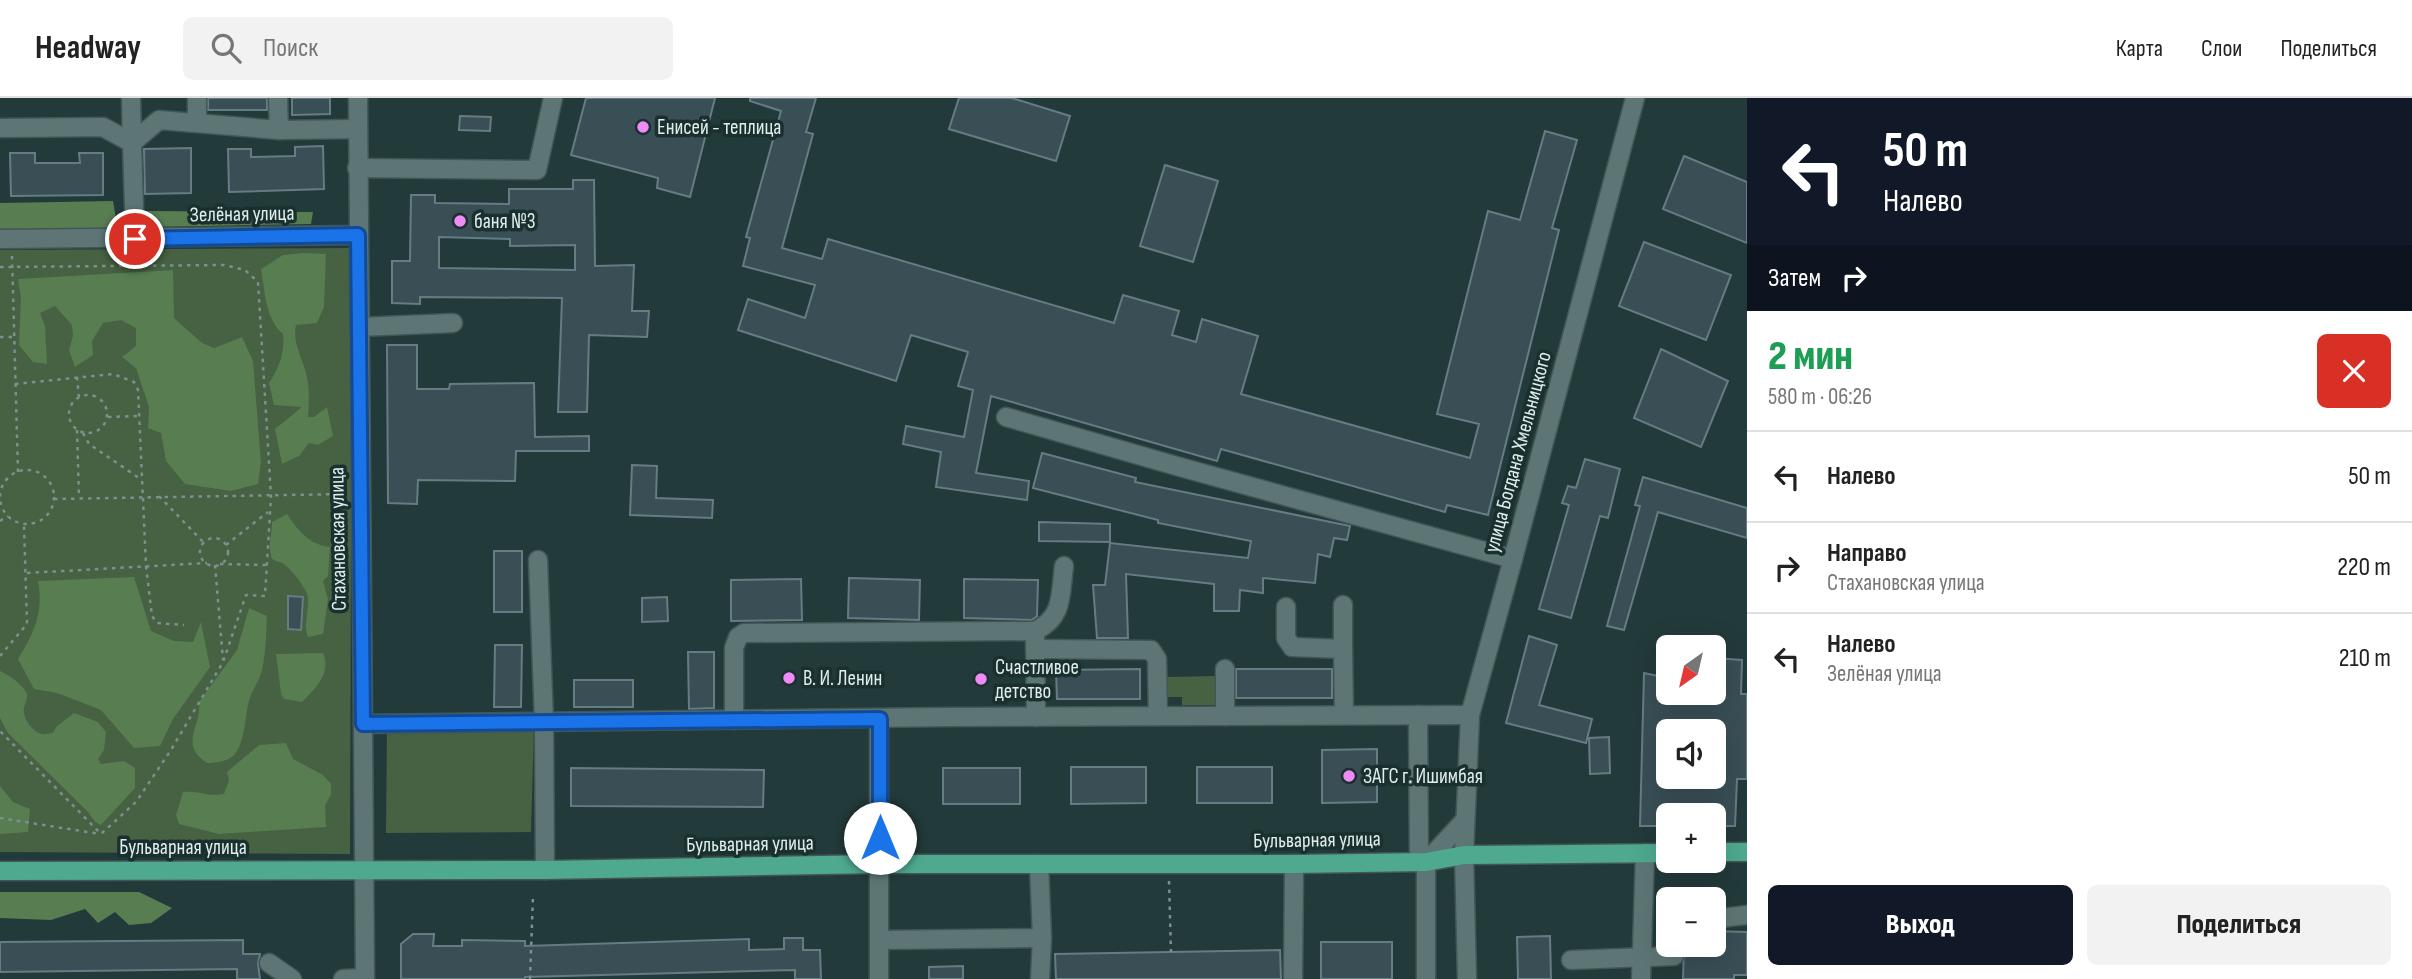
<!DOCTYPE html>
<html lang="ru">
<head>
<meta charset="utf-8">
<style>
  body { margin:0; font-family:"Sofia Sans Condensed",sans-serif; background:#f2f2f2; color:#222; height:100vh; display:flex; flex-direction:column; font-size:26px; white-space:nowrap }
  * { box-sizing:border-box; margin:0 }
  p { font-size:23px; color:#767676 }
  .icon { flex:none; width:38px; height:38px; fill:none; stroke:currentColor; stroke-width:2; stroke-linecap:round; stroke-linejoin:round }
  .map { position:relative; flex:1; overflow:hidden }
  .panel { display:flex; flex-direction:column; background:#fff; width:665px }
  .panel>* { flex:none }
  .top-card { background:#111827; color:#fff; overflow:hidden }
  .needle { width:46px; rotate:214deg }
  .fabs { position:absolute; left:1656px; top:537px; display:grid; gap:14px }
  .fabs a { display:grid; place-items:center; width:70px; height:70px; border-radius:10px; background:#fff; box-shadow:0 7px 28px #0002; font-size:35px }
  .pin { position:absolute; display:grid; place-items:center; width:60px; height:60px; color:#fff; margin:-30px; border:4px solid #fff; border-radius:50%; box-shadow:0 2px 7px #0007 }
  .me { position:absolute; width:77px; margin:-38px; rotate:0deg; stroke-linejoin:round; filter:drop-shadow(0 0 5px #0008) }
  .turn { display:flex; align-items:center; gap:24px; height:147px; padding:0 21px; font-size:32px }
  .turn .icon { width:91px; height:91px; stroke-width:2.5 }
  .turn b { display:block; font-size:49px; line-height:60px }
  .then { display:flex; align-items:center; height:66px; padding:0 21px; background:#0003; gap:14px; font-size:26px }
  .round { display:grid; place-items:center; flex:none; width:74px; height:74px; border-radius:10px; background:#f2f2f2 }
  .overview { display:flex; align-items:center; justify-content:space-between; height:119px; padding:0 21px }
  h1 { font-size:42px; font-weight:800; line-height:52px; color:#1e9e55 }
  .button { display:flex; gap:14px; margin-top:auto; padding:14px 21px }
  .button a { flex:1; height:80px; border-radius:10px; background:#111827; color:#fff; font-size:28px; font-weight:800; line-height:80px; text-align:center }
  .button a+a { background:#f2f2f2; color:#222 }
  ul { padding:0; list-style:none }
  li { display:flex; align-items:center; gap:21px; height:91px; padding:0 21px; border-top:2px solid #e0e0e0 }
  li div { flex:1 }
  li b { display:block; font-size:26px }
  li em { font-style:normal }
  header { display:flex; align-items:center; gap:42px; box-sizing:border-box; height:98px; padding:0 35px; background:#fff; border-bottom:2px solid #e0e0e0 }
  header strong { font-size:33px }
  nav { display:flex; gap:38px; margin-inline-start:auto; font-size:24px }
  .search { width:490px; height:63px; background:#f2f2f2; display:flex; align-items:center; gap:18px; box-sizing:border-box; padding:0 24px; border-radius:10px; color:#767676; font-size:26px }
  main { display:flex; flex:1; min-height:0 }
  .map>svg:first-child { display:block }
  .green { fill:#476143 }
  .forest { fill:#577d51 }
  .building { fill:#394e55; stroke:#657c84; stroke-width:2; fill-rule:evenodd }
  .lines { fill:none; stroke-linecap:round; stroke-linejoin:round }
  .minor-casing { stroke:#425656; stroke-width:21 }
  .major-casing { stroke:#425656; stroke-width:21 }
  .path { stroke:#7d8f8f; stroke-width:2.5; stroke-dasharray:3.5 5; stroke-linecap:butt }
  .minor { stroke:#5d7675; stroke-width:18 }
  .major { stroke:#4ea98e; stroke-width:18 }
  .route-casing { stroke:#114b97; stroke-width:18 }
  .route { stroke:#1a73e8; stroke-width:12 }
  .poi-dot { fill:#ef8bf7; stroke:#19302f; stroke-width:2.5 }
  .labels { text-anchor:middle; dominant-baseline:central; stroke-width:7; stroke-linejoin:round; paint-order:stroke }
  .poi-label { font-size:21px; fill:#e0eded; stroke:#19302f; text-anchor:start }
  .street-label { font-size:21px; fill:#e0eded; stroke:#19302f }
</style>
</head>
<body>
<header>
<strong>Headway</strong>
<div class="search"><svg class="icon" aria-label="search" viewBox="0 0 24 24"><circle cx="10" cy="10" r="6"/><path d="M15 15l6 6"/></svg>Поиск</div>
<nav><a>Карта</a><a>Слои</a><a>Поделиться</a></nav>
</header>
<main>
<div class="map">
<svg width="1747" height="881" viewBox="0 0 1747 881">
  <rect width="100%" height="100%" fill="#233a3a"/>
  <g class="green">
    <path d="M352 150 350 756 0 754V152Z"/>
    <path d="M1216 578V607H1182V599H1167V579Z"/>
    <path d="M387 628 534 629 531 734 386 735Z"/>
  </g>
  <g class="forest">
    <path d="M113 103 118 132 0 133V105Z"/>
    <path d="M146 113 313 114 311 126 148 129Z"/>
    <path d="M304 155 326 156 324 209 317 225 296 227C292 244 302 259 306 275 310 290 309 305 308 319H314L327 309 333 338 318 347 309 345 299 358 282 366 275 331 302 309 274 307 269 285C279 269 285 255 283 236 265 221 265 193 261 171L283 157Z"/>
    <path d="M173 172 174 220 202 245 214 250 242 239 253 263 261 365 258 386 231 393 185 386 166 363 161 335 148 330 149 309 136 270 122 259 136 248V230L121 222 103 225 92 243 93 257 75 269 69 252 73 238 72 227 55 208 40 215 45 228 47 266 33 264 19 247 21 199 18 181Z"/>
    <path d="M287 416C297 432 310 447 330 449L328 478 323 483 328 501 323 536 308 539C303 525 309 514 308 500 308 492 290 469 282 465 279 464 275 463 272 461 267 443 272 441 272 424Z"/>
    <path d="M134 479 151 533 174 543 193 544 201 524 210 569 173 621 160 648 134 650 101 612 57 595 34 591 18 561C34 535 44 514 38 483Z"/>
    <path d="M249 510 267 518C266 536 266 555 262 572 259 584 250 595 248 607 245 621 244 649 233 658 225 664 217 665 207 665 178 645 202 629 199 604L237 552Z"/>
    <path d="M323 555C332 575 315 591 302 604L284 601 281 596 276 556Z"/>
    <path d="M0 573C9 577 21 585 26 594 29 600 25 604 24 610 22 619 32 634 42 636 45 637 49 635 53 635L57 628 74 615 98 624 106 634 104 652 98 661 101 666 124 663 135 670V690L101 727 95 724 88 714 8 635 0 620Z"/>
    <path d="M286 645 293 661 323 677 331 686V697L325 707 326 729 219 736 179 726 176 717 183 694C198 692 209 699 224 696L229 682 227 674 259 647Z"/>
    <path d="M0 688 13 704 30 711 28 734 0 736Z"/>
    <path d="M0 794H139L172 810 151 825 129 827 115 814 98 825 85 811 51 822 0 820Z"/>
  </g>
  <g class="building">
    <rect x="208" y="0" width="59" height="12"/>
    <path d="M292 0H330V16L292 17Z"/>
    <path d="M586 0H715L690 99 657 90 658 80 571 57Z"/>
    <path d="M750 0H816L806 34 813 36 782 150 822 161 828 141 1114 225 1123 197 1179 213 1172 237 1196 244 1202 221 1258 238 1241 296 1470 360 1479 326 1437 316 1488 113 1520 122 1545 33 1577 42 1552 130 1559 132 1488 417 1447 407 1445 414 1221 351 1217 363 991 298 976 375 1029 383 1027 402 936 389 941 354 903 346 906 328 964 339 973 292 958 288 968 254 911 237 896 283 738 232 748 201 805 220 815 187 743 168 750 140 746 139 781 13 750 3Z"/>
    <path d="M959 0H1012L1070 18 1056 63 949 31Z"/>
    <path d="M460 18 491 19 490 33 459 32Z"/>
    <path d="M323 48 324 91 229 94 228 51H251V59L295 58V49Z"/>
    <path d="M191 50V95L145 96 144 51Z"/>
    <path d="M10 55H35V65H80L79 55H103V97L11 98Z"/>
    <path d="M1684 58 1747 84V145L1663 111Z"/>
    <path d="M1165 67 1218 83 1193 164 1140 148Z"/>
    <path d="M573 82H594L595 168 634 167 632 213H649L647 239 589 237 587 314H558L562 200 420 199V206L392 205V163H410L411 97H435V105L509 106V91H573ZM439 139 510 141V148L575 147V172L439 170Z"/>
    <path d="M1644 144 1731 177 1706 242 1619 208Z"/>
    <path d="M387 247H417V291H449L450 286 534 285 535 339 589 338V353H516L515 383 418 382 417 406 388 405Z"/>
    <path d="M1661 251 1728 283 1701 349 1634 320Z"/>
    <path d="M1042 355 1136 380 1135 384 1350 428 1347 442 1334 440 1330 459 1318 456 1315 485 1263 480V495L1240 492 1239 513H1214V486L1126 476 1128 540H1097L1093 487H1105L1110 445 1248 460 1251 443 1158 425V422L1033 390Z"/>
    <path d="M1585 361 1620 371 1608 420 1600 418 1571 520 1539 511 1569 407 1562 405 1568 388 1576 390Z"/>
    <path d="M632 367 657 368 656 400 713 402 712 420 630 417Z"/>
    <path d="M1643 379 1747 410V440L1658 414 1624 532 1607 528 1640 408 1635 407Z"/>
    <path d="M1039 424 1110 426V444L1039 443Z"/>
    <rect x="494" y="453" width="28" height="61"/>
    <path d="M849 480 920 482 919 522 848 520Z"/>
    <path d="M801 481 802 522 731 523V482Z"/>
    <path d="M964 481 1038 482 1037 518 1032 522 964 520Z"/>
    <path d="M288 498 303 499 301 532 288 531Z"/>
    <path d="M667 499 668 523 642 524V500Z"/>
    <path d="M1529 538 1557 547 1539 607 1592 621 1586 645 1506 625Z"/>
    <path d="M495 547H522L521 609H494Z"/>
    <path d="M688 554H714V610L689 611Z"/>
    <path d="M1713 560 1742 562 1741 596H1747V681H1737L1735 728H1713V718H1668V728H1640L1644 575 1668 580V595H1713ZM1668 634H1713V679H1668Z"/>
    <path d="M1140 571V601H1057L1056 572Z"/>
    <rect x="1236" y="571" width="96" height="29"/>
    <rect x="574" y="582" width="59" height="27"/>
    <path d="M1609 639 1610 675 1590 676 1589 640Z"/>
    <path d="M1377 651V704L1322 705V652Z"/>
    <path d="M1071 669H1146V705L1071 706Z"/>
    <rect x="1197" y="669" width="75" height="36"/>
    <path d="M571 670 764 672 763 709 571 708Z"/>
    <rect x="943" y="670" width="77" height="36"/>
    <path d="M1713 833 1747 834V877H1734V881H1683L1684 847H1713Z"/>
    <path d="M413 836H434L433 848H462V842L525 843V848L749 841V852L784 851V840H803V852H820L821 881H795V872L525 879V881H401V846Z"/>
    <path d="M1550 838 1551 881H1518L1517 839Z"/>
    <path d="M243 842V856H260L258 865 260 881H237V871L0 874V844Z"/>
    <rect x="1321" y="844" width="71" height="37"/>
    <path d="M1280 852 1281 881H1056L1055 856Z"/>
    <path d="M963 868V881H929V869Z"/>
  </g>
  <g class="lines">
    <defs>
      <g id="minor">
        <path d="M131 0 132 45"/>
        <path d="M197 0V24"/>
        <path d="M278 0 279 32"/>
        <path d="M358 0 365 881"/>
        <path d="M0 30 103 29 132 45"/>
        <path d="M357 70 537 72 553 0"/>
        <path d="M0 141 358 137"/>
        <path d="M135 141 132 45 159 22 279 32 358 31"/>
        <path d="M359 229 453 225"/>
        <path d="M1006 319 1180 369 1513 461"/>
        <path d="M538 462 544 624 545 772"/>
        <path d="M1343 507V551"/>
        <path d="M1286 509V540L1292 549 1343 551 1344 617"/>
        <path d="M1035 533C1064 519 1060 497 1064 468"/>
        <path d="M1035 551 1151 552 1157 561 1158 618"/>
        <path d="M1225 571V618"/>
        <path d="M1418 617 1419 764"/>
        <path d="M734 622V550L738 539 744 535 1035 533 1036 619"/>
        <path d="M363 626 946 619 1470 617"/>
        <path d="M1713 821 1747 817"/>
        <path d="M880 842 1042 840 1039 766"/>
        <path d="M1571 862 1674 858"/>
        <path d="M269 865 292 881"/>
        <path d="M343 881 365 880"/>
        <path d="M879 881V621"/>
        <path d="M1040 881 1042 840"/>
        <path d="M1293 881 1294 766"/>
        <path d="M1426 881V764L1465 722"/>
        <path d="M1467 881 1464 757 1470 617 1513 461 1635 0"/>
        <path d="M1641 881 1645 755"/>
      </g>
      <g id="major">
        <path d="M1713 754H1747"/>
        <path d="M0 773 545 772 880 766H1294L1426 764 1464 757 1668 755"/>
      </g>
    </defs>
    <use href="#minor" class="minor-casing"/>
    <use href="#major" class="major-casing"/>
    <g class="path">
      <path d="M12 158 18 374"/>
      <path d="M0 169 224 167 245 172 258 184 271 398 265 498 246 497 223 564 171 652 136 704 101 736 0 633"/>
      <path d="M0 239H14"/>
      <path d="M77 279 79 300"/>
      <path d="M15 286 113 276 134 284 138 292 146 468 152 518 157 525 184 527"/>
      <circle cx="88" cy="316" r="19"/>
      <path d="M108 319 139 318"/>
      <path d="M77 332 79 399"/>
      <path d="M83 335 89 346 142 382"/>
      <circle cx="27" cy="399" r="27"/>
      <path d="M159 398 204 445"/>
      <path d="M54 401 346 396"/>
      <path d="M0 423 8 418"/>
      <circle cx="214" cy="454" r="14"/>
      <path d="M226 447 268 414"/>
      <path d="M220 466 266 467"/>
      <path d="M215 467 223 562"/>
      <path d="M27 475 207 465"/>
      <path d="M0 558 27 526 24 426"/>
      <path d="M0 720 100 736"/>
      <path d="M1169 783 1171 854"/>
      <path d="M530 881 533 797"/>
    </g>
    <use href="#minor" class="minor"/>
    <use href="#major" class="major"/>
  </g>
  <g class="lines">
    <defs>
      <path id="route" d="M135 141 358 137 363 626 880 621V740"/>
    </defs>
    <use href="#route" class="route-casing"/>
    <use href="#route" class="route"/>
  </g>
  <g class="poi-dot">
    <circle cx="643" cy="29" r="7"/>
    <circle cx="460" cy="123" r="7"/>
    <circle cx="789" cy="580" r="7"/>
    <circle cx="981" cy="581" r="7"/>
    <circle cx="1349" cy="678" r="7"/>
  </g>
  <g class="labels">
    <g class="poi-label">
      <text x="657" y="29">Енисей - теплица</text>
      <text x="474" y="123">баня №3</text>
      <text x="995" y="569">Счастливое<tspan x="995" dy="24">детство</tspan></text>
      <text x="803" y="580">В. И. Ленин</text>
      <text x="1363" y="678">ЗАГС г. Ишимбая</text>
    </g>
    <g class="street-label">
      <text transform="translate(242 116) rotate(-1)">Зелёная улица</text>
      <text transform="translate(1518 354) rotate(-75)">улица Богдана Хмельницкого</text>
      <text transform="translate(338 441) rotate(-91)">Стахановская улица</text>
      <text transform="translate(1317 742) rotate(-1)">Бульварная улица</text>
      <text transform="translate(750 746) rotate(-1)">Бульварная улица</text>
      <text x="183" y="749">Бульварная улица</text>
    </g>
  </g>
</svg>
<div class="fabs">
<a><svg class="needle" viewBox="-14 -14 28 28"><path d="M0-13l5 13h-10z" fill="#e53935"/><path d="M0 13l5-13h-10z" fill="#767676"/></svg></a>
<a><svg class="icon" aria-label="sound" viewBox="0 0 24 24"><path d="M4 9h4l5-4v14l-5-4H4zM17 9q2 3 0 6"/></svg></a>
<a>+</a>
<a>−</a>
</div>
<div class="pin" style="left:135px;top:141px;background:#d93025"><svg class="icon" aria-label="arrive" viewBox="0 0 24 24"><path d="M6 21V4h12l-3 4 3 4H6"/></svg></div>
<svg class="me" style="left:880px;top:740px" viewBox="-20 -20 40 40"><circle r="19" fill="#fff"/><path d="M0-13L10 11 0 6-10 11z" fill="#1a73e8"/></svg>
</div>
<section class="panel">
<div class="top-card">
<div class="turn"><svg class="icon" aria-label="left" viewBox="0 0 24 24"><path d="M17 20v-9H6M10 6l-5 5 5 5"/></svg><div><b>50 m</b>Налево</div></div>
<div class="then">Затем<svg class="icon" aria-label="right" viewBox="0 0 24 24"><path d="M7 20v-9h11M14 6l5 5-5 5"/></svg></div>
</div>
<div class="overview"><div><h1>2 мин</h1><p>580 m · 06:26</p></div><a class="round" style="background:#d93025;color:#fff"><svg class="icon" aria-label="close" viewBox="0 0 24 24"><path d="M6 6l12 12M18 6L6 18"/></svg></a></div>
<ul>
<li><svg class="icon" aria-label="left" viewBox="0 0 24 24"><path d="M17 20v-9H6M10 6l-5 5 5 5"/></svg><div><b>Налево</b></div><em>50 m</em></li>
<li><svg class="icon" aria-label="right" viewBox="0 0 24 24"><path d="M7 20v-9h11M14 6l5 5-5 5"/></svg><div><b>Направо</b><p>Стахановская улица</p></div><em>220 m</em></li>
<li><svg class="icon" aria-label="left" viewBox="0 0 24 24"><path d="M17 20v-9H6M10 6l-5 5 5 5"/></svg><div><b>Налево</b><p>Зелёная улица</p></div><em>210 m</em></li>
</ul>
<div class="button"><a>Выход</a><a>Поделиться</a></div>
</section>
</main>
</body>
</html>
